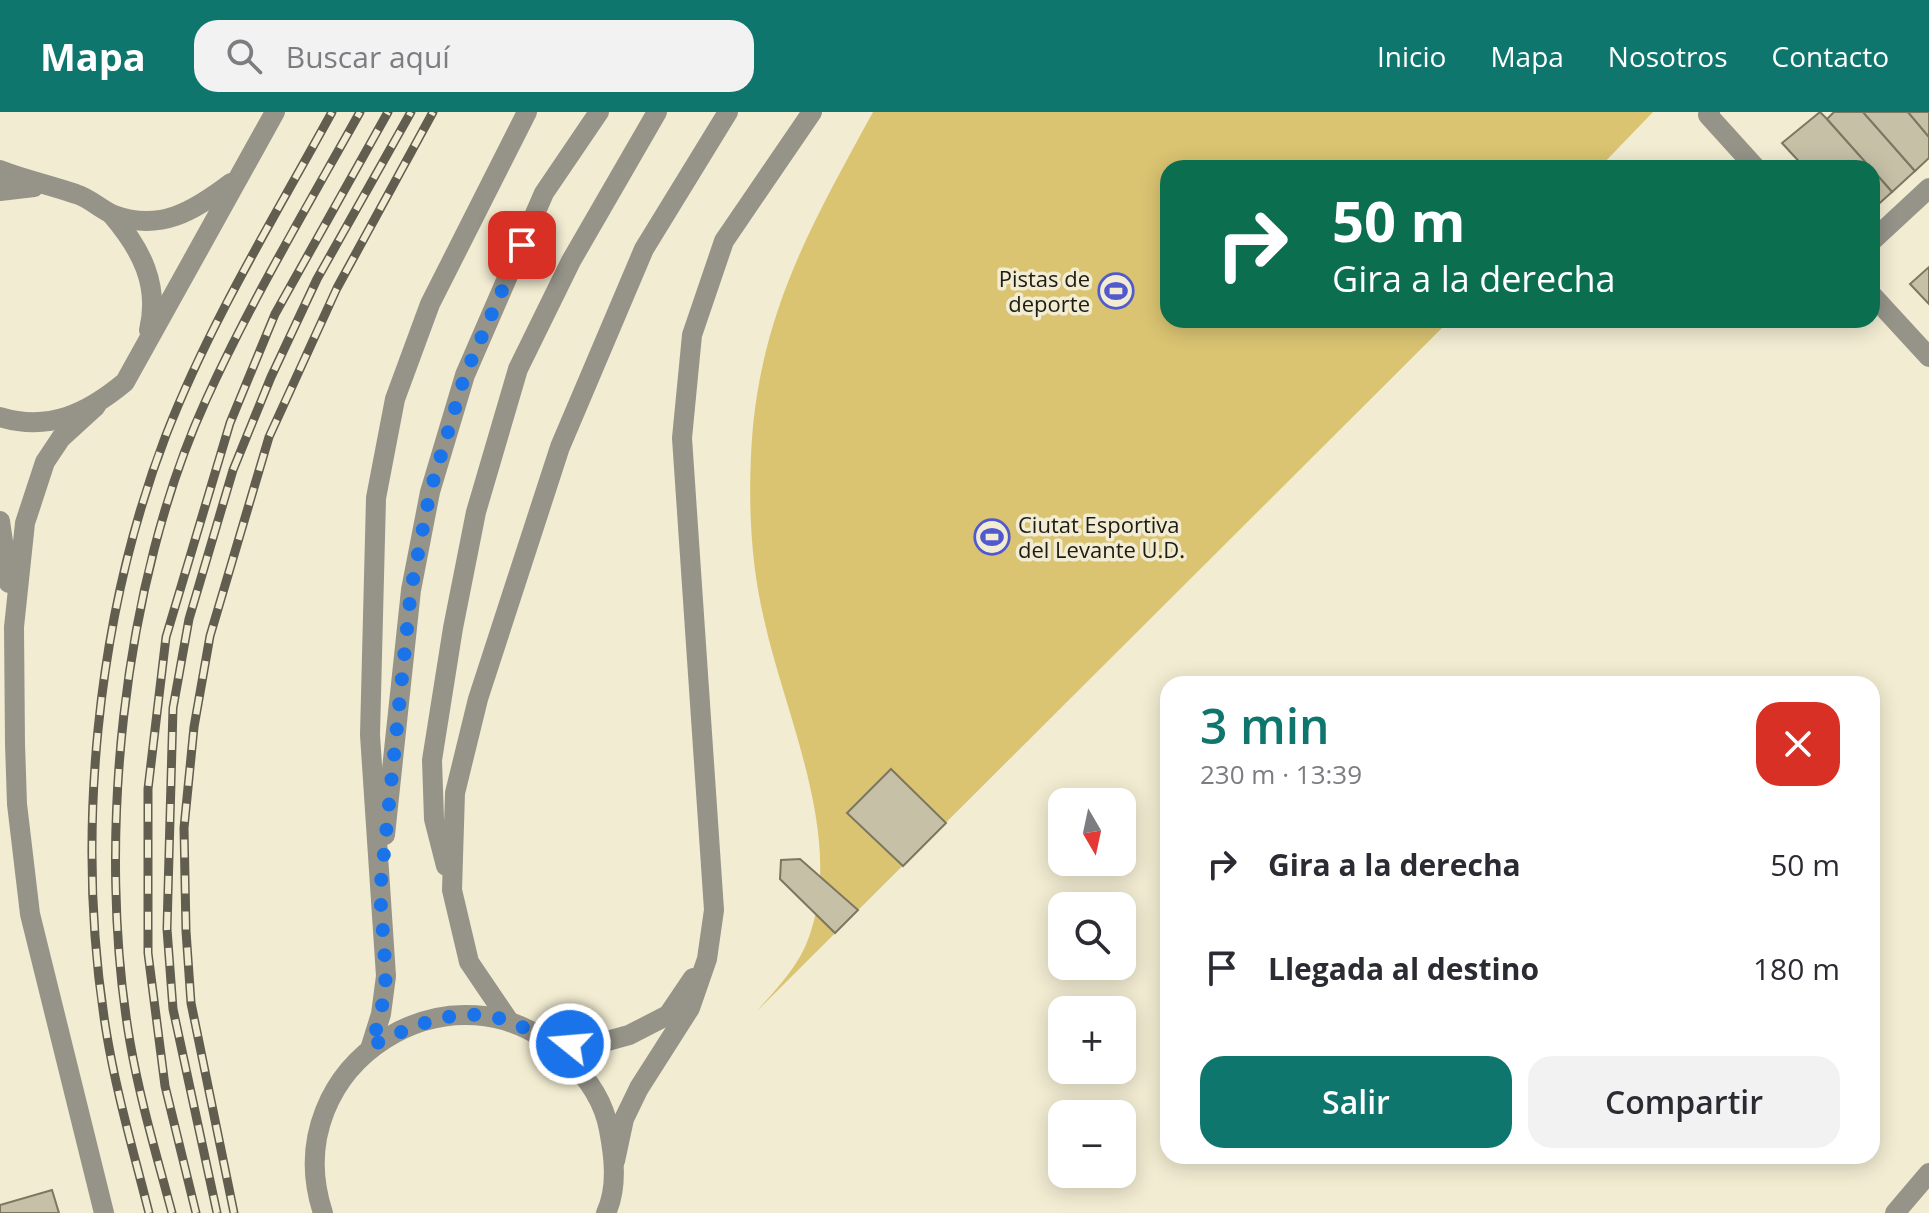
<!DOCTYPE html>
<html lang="es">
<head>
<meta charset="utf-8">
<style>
  body { margin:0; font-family:"Open Sans",sans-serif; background:#f2f2f3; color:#2b2b33; height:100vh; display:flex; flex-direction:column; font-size:30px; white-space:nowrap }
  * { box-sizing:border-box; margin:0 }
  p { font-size:26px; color:#7c7c81 }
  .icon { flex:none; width:44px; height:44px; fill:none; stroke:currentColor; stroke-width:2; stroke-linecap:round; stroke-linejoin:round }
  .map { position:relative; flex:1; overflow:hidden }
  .panel { position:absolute; left:1160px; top:564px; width:720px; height:488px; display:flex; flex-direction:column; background:#fff; border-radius:24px; box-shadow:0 4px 20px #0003 }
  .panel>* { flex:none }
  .guide { position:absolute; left:1160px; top:48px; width:720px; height:168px; border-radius:24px; box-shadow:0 4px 20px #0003; background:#0b6e4f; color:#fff; overflow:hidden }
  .needle { width:52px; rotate:171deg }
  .tools { position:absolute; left:1048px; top:676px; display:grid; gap:16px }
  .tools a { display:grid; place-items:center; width:88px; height:88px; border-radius:16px; background:#fff; box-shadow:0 4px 20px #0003; font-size:40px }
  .pin { position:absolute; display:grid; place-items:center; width:68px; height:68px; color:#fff; margin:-34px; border-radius:16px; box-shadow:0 4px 12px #0006 }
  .me { position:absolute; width:88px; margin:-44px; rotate:287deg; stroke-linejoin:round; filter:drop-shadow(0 0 6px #0008) }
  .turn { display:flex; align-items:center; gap:28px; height:168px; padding:0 40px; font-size:36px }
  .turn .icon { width:104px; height:104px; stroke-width:2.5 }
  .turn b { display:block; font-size:56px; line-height:68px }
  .round { display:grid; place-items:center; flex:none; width:84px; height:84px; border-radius:24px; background:#f2f2f3 }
  .summary { display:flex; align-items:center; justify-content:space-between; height:136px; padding:0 40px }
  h1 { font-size:48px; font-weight:600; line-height:60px; color:#0f766e }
  .button { display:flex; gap:16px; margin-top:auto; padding:16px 40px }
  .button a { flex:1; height:92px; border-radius:24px; background:#0f766e; color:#fff; font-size:32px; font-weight:600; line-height:92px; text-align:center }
  .button a+a { background:#f2f2f3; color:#2b2b33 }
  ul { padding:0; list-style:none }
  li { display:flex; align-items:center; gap:24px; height:104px; padding:0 40px }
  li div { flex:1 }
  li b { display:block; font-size:30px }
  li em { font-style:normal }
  header { display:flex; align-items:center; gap:48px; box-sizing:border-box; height:112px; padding:0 40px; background:#0f766e; color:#fff }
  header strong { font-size:38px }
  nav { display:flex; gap:44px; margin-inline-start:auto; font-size:28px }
  .search { width:560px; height:72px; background:#f2f2f3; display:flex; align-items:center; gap:20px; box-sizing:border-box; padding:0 28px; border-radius:24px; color:#7c7c81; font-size:30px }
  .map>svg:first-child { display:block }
  .green { fill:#dac472 }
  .building { fill:#c6c0a7; stroke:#7d7760; stroke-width:2 }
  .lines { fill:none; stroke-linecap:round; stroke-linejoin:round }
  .minor { stroke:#969489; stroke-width:20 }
  .rail-casing { stroke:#615e50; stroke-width:9 }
  .rail { stroke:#f2ecd2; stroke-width:6; stroke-dasharray:18; stroke-linecap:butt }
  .route { stroke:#1a73e8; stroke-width:14; stroke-dasharray:0 25.2 }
  .labels { text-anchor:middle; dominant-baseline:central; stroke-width:7; stroke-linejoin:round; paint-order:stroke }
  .poi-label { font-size:22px; fill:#1e1c13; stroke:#f2ecd2; text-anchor:end }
</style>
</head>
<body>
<header>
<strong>Mapa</strong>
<div class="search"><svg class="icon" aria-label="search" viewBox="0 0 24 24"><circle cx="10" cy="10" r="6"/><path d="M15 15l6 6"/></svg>Buscar aquí</div>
<nav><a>Inicio</a><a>Mapa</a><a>Nosotros</a><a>Contacto</a></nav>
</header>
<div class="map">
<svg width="1929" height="1101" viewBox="0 0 1929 1101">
  <rect width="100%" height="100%" fill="#f2ecd2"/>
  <path class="green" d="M873 0H1653L1599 56H1168V208H1450L757 899C777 876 799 854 809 825 845 726 785 604 764 507 750 448 748 386 752 326 762 197 813 110 873 0Z"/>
  <g class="building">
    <path d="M1820 0 1827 7 1871 56H1805L1782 31Z"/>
    <path d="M1834 0H1863L1915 59 1892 80 1827 7Z"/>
    <path d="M1863 0H1908L1929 25V46L1915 59Z"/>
    <path d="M1908 0H1929V25Z"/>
    <path d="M1872 57 1892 80 1872 98Z"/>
    <path d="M1929 155V192L1910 172Z"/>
    <path d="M891 657 946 711 903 754 847 701Z"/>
    <path d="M800 747 858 798 835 821 780 767 781 748Z"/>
    <path d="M52 1078 59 1101H0V1093Z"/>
  </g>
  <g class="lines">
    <g class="minor">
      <path d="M1710 0 1708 3 1756 56"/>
      <path d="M0 58C25 68 51 73 76 82 90 86 101 98 114 103 160 120 194 99 231 71"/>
      <path d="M0 79 34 75"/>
      <path d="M112 103C141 137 160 173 149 218"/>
      <path d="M1872 129 1929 76"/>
      <path d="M1872 183 1929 245"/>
      <path d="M96 294 61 326 45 350 25 411 14 515 15 632 17 692 30 802 104 1101"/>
      <path d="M0 305C49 320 88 301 125 270L275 0"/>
      <path d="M0 409 9 471"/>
      <path d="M385 723 411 478 430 380 465 263 544 81 599 0"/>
      <path d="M446 754 434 707 432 648 453 516 476 400 518 257 571 149 657 0"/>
      <path d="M509 909 469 850 452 778 455 681 478 587 560 335 644 137 728 0"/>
      <path d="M551 930 589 934 629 923 668 903 693 866"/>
      <path d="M371 934 381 902 386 864 370 623 376 386 395 287 430 192 527 0"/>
      <path d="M615 1049 624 1007 639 976 690 896 707 847 714 798 682 326 692 223 724 129 812 0"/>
      <path d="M323 1101C274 952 457 837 567 946 587 965 604 990 609 1018 614 1044 618 1076 606 1101"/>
      <path d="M1895 1101 1929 1061"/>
    </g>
    <defs>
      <g id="rail">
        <path d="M149 1101C134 1041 116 980 106 918 75 726 96 505 166 323 210 210 274 106 332 0"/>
        <path d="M172 1101C157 1045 140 988 130 930 96 732 122 472 206 288 251 189 307 95 360 0"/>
        <path d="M196 1101 165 974 148 841V677L166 525 230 311 275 202 388 0"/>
        <path d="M217 1101 173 897 167 817 173 596 189 507 233 358 271 265 317 167 411 0"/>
        <path d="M234 1101 191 891 186 819 184 716 194 615 210 524 269 325 337 176 433 0"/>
      </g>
    </defs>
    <use href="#rail" class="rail-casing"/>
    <use href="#rail" class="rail"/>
  </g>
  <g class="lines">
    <path class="route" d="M522 133 465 263 430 380 411 478 380 780 386 864 381 902 371 934C415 913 463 890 513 911 533 919 548 929 570 932"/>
  </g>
  <defs>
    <symbol id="stadium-ring" viewBox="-11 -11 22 22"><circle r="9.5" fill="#f2ecd2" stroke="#5159cf" stroke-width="1.5"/><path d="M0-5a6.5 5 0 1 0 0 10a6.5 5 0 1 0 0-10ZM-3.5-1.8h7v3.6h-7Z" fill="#5159cf"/></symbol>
  </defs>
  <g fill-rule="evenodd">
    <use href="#stadium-ring" x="1096" y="159" width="40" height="40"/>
    <use href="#stadium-ring" x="972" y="405" width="40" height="40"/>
  </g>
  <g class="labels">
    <g class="poi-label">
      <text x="1090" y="166">Pistas de<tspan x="1090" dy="25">deporte</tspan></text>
      <text x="1018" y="412" text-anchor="start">Ciutat Esportiva<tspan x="1018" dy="25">del Levante U.D.</tspan></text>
    </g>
  </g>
</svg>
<div class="tools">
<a><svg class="needle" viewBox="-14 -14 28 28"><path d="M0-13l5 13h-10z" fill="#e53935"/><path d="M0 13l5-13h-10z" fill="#7c7c81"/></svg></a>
<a><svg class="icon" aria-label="search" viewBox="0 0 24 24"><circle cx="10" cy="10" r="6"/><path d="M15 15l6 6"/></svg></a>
<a>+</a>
<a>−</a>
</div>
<div class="pin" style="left:522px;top:133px;background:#d93025"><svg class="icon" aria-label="arrive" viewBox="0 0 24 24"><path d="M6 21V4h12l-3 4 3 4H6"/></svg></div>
<svg class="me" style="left:570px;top:932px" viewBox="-20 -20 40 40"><circle r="17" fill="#1a73e8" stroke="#fff" stroke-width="3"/><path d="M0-11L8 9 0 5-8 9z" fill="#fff"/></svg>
<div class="guide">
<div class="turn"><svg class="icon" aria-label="right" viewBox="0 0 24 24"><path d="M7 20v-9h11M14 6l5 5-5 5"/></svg><div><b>50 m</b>Gira a la derecha</div></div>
</div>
<section class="panel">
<div class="summary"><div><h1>3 min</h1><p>230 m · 13:39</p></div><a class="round" style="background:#d93025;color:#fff"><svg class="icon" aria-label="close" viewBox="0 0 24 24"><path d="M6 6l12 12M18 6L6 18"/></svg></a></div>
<ul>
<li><svg class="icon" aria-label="right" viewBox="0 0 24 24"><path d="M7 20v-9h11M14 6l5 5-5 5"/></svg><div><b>Gira a la derecha</b></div><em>50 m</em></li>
<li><svg class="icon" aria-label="arrive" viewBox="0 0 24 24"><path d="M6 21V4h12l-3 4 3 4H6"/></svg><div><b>Llegada al destino</b></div><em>180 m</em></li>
</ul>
<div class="button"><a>Salir</a><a>Compartir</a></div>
</section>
</div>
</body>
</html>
